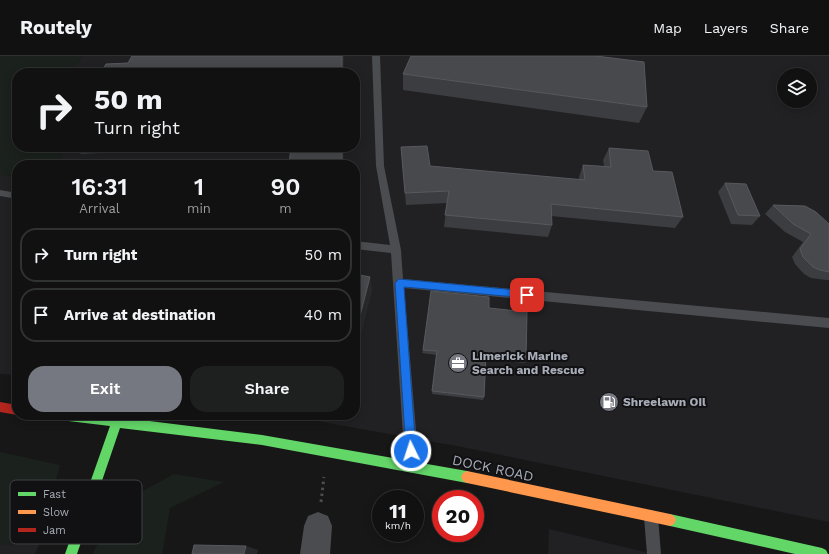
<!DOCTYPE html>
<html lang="en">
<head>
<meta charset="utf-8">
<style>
  body { margin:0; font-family:"Work Sans",sans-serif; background:#1e1f1f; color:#f1f3f6; height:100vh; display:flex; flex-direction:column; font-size:15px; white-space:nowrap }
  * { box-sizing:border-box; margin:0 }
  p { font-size:13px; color:#9c9d9f }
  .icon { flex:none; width:22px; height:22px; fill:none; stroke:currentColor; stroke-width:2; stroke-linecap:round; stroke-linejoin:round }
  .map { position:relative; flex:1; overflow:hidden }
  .side { position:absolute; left:12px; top:104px; width:348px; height:260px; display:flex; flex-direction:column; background:#111; border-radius:16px; box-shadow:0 2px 10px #0003,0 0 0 1px #303131 }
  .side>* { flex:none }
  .banner { position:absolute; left:12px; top:12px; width:348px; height:84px; border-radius:16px; box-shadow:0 2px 10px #0003,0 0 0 1px #303131; background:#111; color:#f1f3f6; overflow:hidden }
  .tools { position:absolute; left:777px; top:12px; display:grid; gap:8px }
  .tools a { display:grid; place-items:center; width:40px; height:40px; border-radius:50%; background:#111; box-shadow:0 2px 10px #0003,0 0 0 1px #303131; font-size:20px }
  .speed { position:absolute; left:372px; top:434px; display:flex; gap:8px; font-size:20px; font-weight:700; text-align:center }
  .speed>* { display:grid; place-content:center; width:52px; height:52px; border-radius:50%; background:#111; box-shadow:0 2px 10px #0003,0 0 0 1px #303131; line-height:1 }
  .speed small { font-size:10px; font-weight:400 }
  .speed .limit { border:6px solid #d22; background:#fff; color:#111 }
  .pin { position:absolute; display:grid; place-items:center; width:34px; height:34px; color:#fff; margin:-17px; border-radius:8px; box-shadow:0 2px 6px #0006 }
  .me { position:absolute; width:44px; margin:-22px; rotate:356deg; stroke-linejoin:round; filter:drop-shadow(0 0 3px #0008) }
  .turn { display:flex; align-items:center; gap:14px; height:84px; padding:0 16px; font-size:18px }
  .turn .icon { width:52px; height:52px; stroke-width:2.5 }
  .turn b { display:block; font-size:28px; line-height:34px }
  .eta { display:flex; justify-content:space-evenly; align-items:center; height:68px; text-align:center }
  .eta b { font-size:24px; font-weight:600; line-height:28px }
  .button { display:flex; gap:8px; margin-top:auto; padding:8px 16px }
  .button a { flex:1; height:46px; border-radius:16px; background:#757880; color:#fff; font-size:16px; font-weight:600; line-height:46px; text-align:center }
  .button a+a { background:#1e1f1f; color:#f1f3f6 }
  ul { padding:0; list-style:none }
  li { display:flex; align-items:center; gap:12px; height:54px; margin:0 8px 6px; padding:0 8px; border:2px solid #303131; border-radius:16px }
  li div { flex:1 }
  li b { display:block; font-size:15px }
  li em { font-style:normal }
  header { display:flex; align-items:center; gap:24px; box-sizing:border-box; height:56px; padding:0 20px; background:#111; border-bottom:1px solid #303131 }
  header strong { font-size:19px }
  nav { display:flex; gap:22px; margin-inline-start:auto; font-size:14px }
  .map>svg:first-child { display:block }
  .built { fill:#212124; fill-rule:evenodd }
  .green { fill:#1b211c }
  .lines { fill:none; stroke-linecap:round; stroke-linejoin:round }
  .path { stroke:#4d4e52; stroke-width:3; stroke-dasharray:2.5 3.5; stroke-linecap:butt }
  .lane { fill:#4b4c50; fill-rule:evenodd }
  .street { fill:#4b4c50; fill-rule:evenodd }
  .fast { fill:#63d668; fill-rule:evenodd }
  .slow { fill:#ff974d; fill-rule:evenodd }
  .jam { fill:#b3261e; fill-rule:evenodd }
  .wall { fill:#3c3d40 }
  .shaded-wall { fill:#28292a }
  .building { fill:#48494d; stroke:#57595e }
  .route { fill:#1a73e8; stroke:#114b97 }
  .labels { text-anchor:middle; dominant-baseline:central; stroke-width:4; stroke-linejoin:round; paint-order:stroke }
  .poi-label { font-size:12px; font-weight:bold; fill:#a8adb8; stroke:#111113; text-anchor:start }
  .near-street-label { font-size:14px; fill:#a8adb8; stroke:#111113 }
  .key { fill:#111113; stroke:#3e4045; stroke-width:1 }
  .key-label { font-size:11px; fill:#a8adb8 }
</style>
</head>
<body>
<header>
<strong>Routely</strong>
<nav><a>Map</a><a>Layers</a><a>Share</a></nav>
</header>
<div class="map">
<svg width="829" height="498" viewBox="0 0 829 498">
  <rect width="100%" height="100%" fill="#171717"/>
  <g class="built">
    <path d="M83 0H829V466L462 391 283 359H355V109H57L65 91H355V17H69ZM784 19H810V45H784Z"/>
    <path d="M0 118 17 121V319L0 318Z"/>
    <path d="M549 473 653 498H548Z"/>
    <path d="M0 488 39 489 35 498H0Z"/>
  </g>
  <g class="green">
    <path d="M0 0H83L69 17H17V91H65L57 109H17V121L0 118Z"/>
    <path d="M0 396 60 409 39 489 0 488Z"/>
    <path d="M174 418 224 426 170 452 162 498H93L95 493 130 442Z"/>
  </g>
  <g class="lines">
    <path class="path" d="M321 446 324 421"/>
    <g class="lane">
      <path d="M372 0H380L384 110 401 194 403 223 829 262V272L404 232 419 410 417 415 412 417 407 415 405 410 391 197 355 193V185L390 189 376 110Z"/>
      <path d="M0 134 17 137V143L0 140Z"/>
      <path d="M651 454 656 456 658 461 661 498H647L644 461 646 456Z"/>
    </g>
    <path class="street" d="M318 456 328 460 332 470 330 498H300L304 470 308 460Z"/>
    <g class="fast">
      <path d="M55 359H101L262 379 467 415 471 417 473 421 471 425 467 427 262 389 120 372 77 498H65L110 370 60 364 56 363Z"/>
      <path d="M670 458 822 492 826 494 828 498H795L670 470 666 468 664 464 666 460Z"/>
    </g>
    <path class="slow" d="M467 415 670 458 674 460 676 464 674 468 670 470 467 427 463 425 461 421 463 417Z"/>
    <path class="jam" d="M0 346 17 349V359L0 356Z"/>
  </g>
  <g class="wall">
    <path d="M403 18 647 51 639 67 403 34Z"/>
    <path d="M76 91H218L81 98Z"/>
    <path d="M291 91H344V109H290Z"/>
    <path d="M401 91 430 110 579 124V121L583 109 604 110 603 104 609 92 653 115 683 161 675 172 551 160 552 169 548 181 444 171 447 147 406 149 402 104Z"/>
    <path d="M725 127 760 160 752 169 731 168 718 136Z"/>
    <path d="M773 149 829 168V224H826L811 222 804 218 795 208 792 201 803 186 785 176 765 158Z"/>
    <path d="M489 252 526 304 525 307 486 303 484 341 483 344 432 338 436 299 422 297 423 294Z"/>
  </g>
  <g class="shaded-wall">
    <rect x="342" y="0" width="2" height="17"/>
    <rect x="342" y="91" width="2" height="18"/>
    <path d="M370 221 372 235 355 302V279Z"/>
    <path d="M246 490 258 494 257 498H244Z"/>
  </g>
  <g class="building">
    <path d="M132 0H342V17H101L106 8 128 7Z"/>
    <path d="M411 0H596L644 6 647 51 403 18Z"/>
    <path d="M427 90 430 110 585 124 583 109 611 111 609 92 648 95 653 115 672 116 683 161 551 148 552 169 445 159 449 135 405 137 401 91Z"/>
    <path d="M291 91H342V106L289 108Z"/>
    <path d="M725 127 746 128 760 160 738 159Z"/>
    <path d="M773 149 805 150 816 156 829 168V216L820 214 813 211 803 201 800 193 811 178 793 168Z"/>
    <path d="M355 218 370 221 355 279Z"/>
    <path d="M431 235 489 241V252L527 256 526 304 486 299 484 341 432 335 437 295 423 294Z"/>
    <path d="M194 489 246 490 244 498H192Z"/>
  </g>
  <path class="route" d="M399 223 527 235 531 239 527 242 404 231 416 395 415 399 411 400 407 399 406 395 395 227Z"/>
  <defs>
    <symbol id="office-disc" viewBox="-11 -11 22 22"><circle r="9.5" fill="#757880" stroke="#111113"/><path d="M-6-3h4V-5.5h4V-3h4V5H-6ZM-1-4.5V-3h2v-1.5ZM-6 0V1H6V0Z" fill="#fff"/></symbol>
    <symbol id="fuel-disc" viewBox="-11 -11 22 22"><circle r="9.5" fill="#757880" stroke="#111113"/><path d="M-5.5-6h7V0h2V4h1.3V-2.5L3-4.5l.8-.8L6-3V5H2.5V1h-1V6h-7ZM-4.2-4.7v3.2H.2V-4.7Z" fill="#fff"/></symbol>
  </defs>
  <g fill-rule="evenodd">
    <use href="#office-disc" x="447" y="296" width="22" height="22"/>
    <use href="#fuel-disc" x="598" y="335" width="22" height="22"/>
  </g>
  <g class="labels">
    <g class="poi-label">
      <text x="472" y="300">Limerick Marine<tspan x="472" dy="14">Search and Rescue</tspan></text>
      <text x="623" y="346">Shreelawn Oil</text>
    </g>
    <g class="near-street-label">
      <text transform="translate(493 412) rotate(12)">DOCK ROAD</text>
    </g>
  </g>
  <rect x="10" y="424" width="132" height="64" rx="6" class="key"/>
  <rect x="18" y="436" width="18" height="4" fill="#63d668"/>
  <rect x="18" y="454" width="18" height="4" fill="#ff974d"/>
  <rect x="18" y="472" width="18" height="4" fill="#b3261e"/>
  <g class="key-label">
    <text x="43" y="442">Fast</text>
    <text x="43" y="460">Slow</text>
    <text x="43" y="478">Jam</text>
  </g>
</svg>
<div class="tools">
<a><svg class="icon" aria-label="layers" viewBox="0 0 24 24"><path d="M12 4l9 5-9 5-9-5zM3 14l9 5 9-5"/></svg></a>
</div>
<div class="speed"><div>11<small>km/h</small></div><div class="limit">20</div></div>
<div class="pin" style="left:527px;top:239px;background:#d93025"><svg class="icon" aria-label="arrive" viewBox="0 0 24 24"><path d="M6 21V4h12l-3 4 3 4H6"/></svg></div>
<svg class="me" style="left:411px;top:395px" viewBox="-20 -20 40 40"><circle r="17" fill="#1a73e8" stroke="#fff" stroke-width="3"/><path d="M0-11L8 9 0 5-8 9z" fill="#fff"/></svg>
<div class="banner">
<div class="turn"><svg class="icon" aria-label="right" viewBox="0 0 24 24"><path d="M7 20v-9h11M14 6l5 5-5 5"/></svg><div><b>50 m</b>Turn right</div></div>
</div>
<section class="side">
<div class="eta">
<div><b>16:31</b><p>Arrival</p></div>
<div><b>1</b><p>min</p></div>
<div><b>90</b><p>m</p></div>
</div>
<ul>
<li><svg class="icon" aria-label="right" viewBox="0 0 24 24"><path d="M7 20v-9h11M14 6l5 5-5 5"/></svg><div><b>Turn right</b></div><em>50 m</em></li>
<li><svg class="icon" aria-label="arrive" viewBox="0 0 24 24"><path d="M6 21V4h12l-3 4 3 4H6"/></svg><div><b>Arrive at destination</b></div><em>40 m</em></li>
</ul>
<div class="button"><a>Exit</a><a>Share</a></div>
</section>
</div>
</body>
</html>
